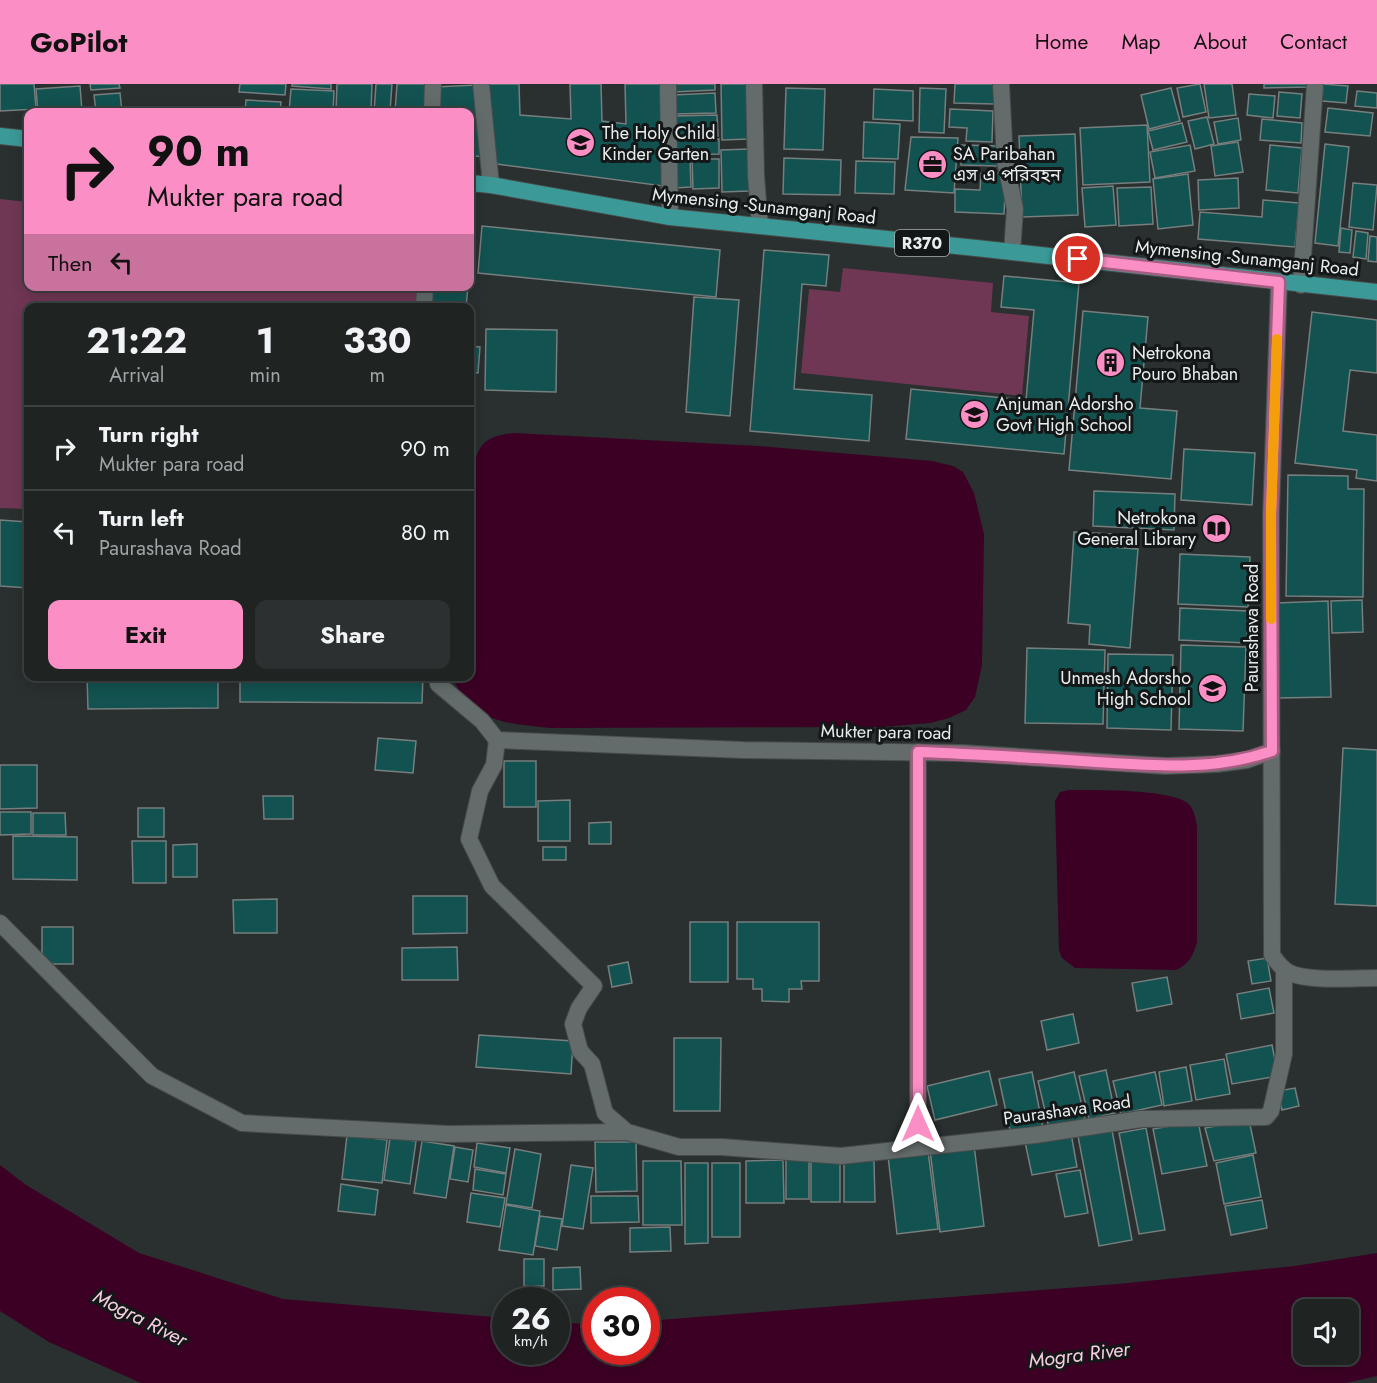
<!DOCTYPE html>
<html lang="en">
<head>
<meta charset="utf-8">
<style>
  body { margin:0; font-family:Jost,"Noto Sans Bengali",sans-serif; background:#2c3030; color:#f1f3f6; height:100vh; display:flex; flex-direction:column; font-size:22px; white-space:nowrap }
  * { box-sizing:border-box; margin:0 }
  p { font-size:20px; color:#a1a4a6 }
  .icon { flex:none; width:33px; height:33px; fill:none; stroke:currentColor; stroke-width:2; stroke-linecap:round; stroke-linejoin:round }
  .map { position:relative; flex:1; overflow:hidden }
  .panel { position:absolute; left:24px; top:219px; width:450px; height:378px; display:flex; flex-direction:column; background:#1f2423; border-radius:12px; box-shadow:0 3px 15px #0003,0 0 0 2px #3c4141 }
  .panel>* { flex:none }
  .hud { position:absolute; left:24px; top:24px; width:450px; height:183px; border-radius:12px; box-shadow:0 3px 15px #0003,0 0 0 2px #3c4141; background:#fb8fc5; color:#111; overflow:hidden }
  .controls { position:absolute; left:1293px; top:1215px; display:grid; gap:12px }
  .controls a { display:grid; place-items:center; width:66px; height:66px; border-radius:12px; background:#1f2423; box-shadow:0 3px 15px #0003,0 0 0 2px #3c4141; font-size:30px }
  .speed { position:absolute; left:492px; top:1203px; display:flex; gap:12px; font-size:30px; font-weight:700; text-align:center }
  .speed>* { display:grid; place-content:center; width:78px; height:78px; border-radius:50%; background:#1f2423; box-shadow:0 3px 15px #0003,0 0 0 2px #3c4141; line-height:1 }
  .speed small { font-size:15px; font-weight:400 }
  .speed .limit { border:9px solid #d22; background:#fff; color:#111 }
  .pin { position:absolute; display:grid; place-items:center; width:51px; height:51px; color:#fff; margin:-26px; border:3px solid #fff; border-radius:50%; box-shadow:0 2px 6px #0007 }
  .me { position:absolute; width:66px; margin:-33px; rotate:0deg; stroke-linejoin:round; filter:drop-shadow(0 0 4px #0008) }
  .turn { display:flex; align-items:center; gap:21px; height:126px; padding:0 24px; font-size:27px }
  .turn .icon { width:78px; height:78px; stroke-width:2.5 }
  .turn b { display:block; font-size:42px; line-height:51px }
  .then { display:flex; align-items:center; height:57px; padding:0 24px; background:#0003; gap:12px; font-size:22px }
  .eta { display:flex; justify-content:space-evenly; align-items:center; height:102px; text-align:center }
  .eta b { font-size:36px; font-weight:700; line-height:42px }
  .primary-button { display:flex; gap:12px; margin-top:auto; padding:12px 24px }
  .primary-button a { flex:1; height:69px; border-radius:12px; background:#fb8fc5; color:#111; font-size:24px; font-weight:700; line-height:69px; text-align:center }
  .primary-button a+a { background:#2c3030; color:#f1f3f6 }
  ul { padding:0; list-style:none }
  li { display:flex; align-items:center; gap:18px; height:84px; padding:0 24px; border-top:2px solid #3c4141 }
  li div { flex:1 }
  li b { display:block; font-size:22px }
  li em { font-style:normal }
  header { display:flex; align-items:center; gap:36px; box-sizing:border-box; height:84px; padding:0 30px; background:#fb8fc5; color:#111 }
  header strong { font-size:28px }
  nav { display:flex; gap:33px; margin-inline-start:auto; font-size:21px }
  .map>svg:first-child { display:block }
  .green { fill:#703754 }
  .water { fill:#3c0024; fill-rule:evenodd }
  .building { fill:#125250; stroke:#767e7e; stroke-width:1.5 }
  .lines { fill:none; stroke-linecap:round; stroke-linejoin:round }
  .minor-casing { stroke:#464b4a; stroke-width:18 }
  .tertiary-casing { stroke:#464b4a; stroke-width:18 }
  .primary-casing { stroke:#464b4a; stroke-width:18 }
  .minor { stroke:#646b6b; stroke-width:16 }
  .tertiary { stroke:#646b6b; stroke-width:16 }
  .primary { stroke:#3b9997; stroke-width:16 }
  .route-casing { stroke:#a35d80; stroke-width:15 }
  .route { stroke:#fb8fc5; stroke-width:10 }
  .slow { stroke:#f59e0b; stroke-width:10 }
  .labels { text-anchor:middle; dominant-baseline:central; stroke-width:6; stroke-linejoin:round; paint-order:stroke }
  .shield { fill:#141717; stroke:#a9adad; stroke-width:1.5 }
  .shield-label { font-size:16px; font-weight:bold; fill:#e9eded }
  .poi-label { font-size:18px; fill:#e9eded; stroke:#141717; text-anchor:start }
  .street-label { font-size:18px; fill:#e9eded; stroke:#141717 }
  .water-label { font-size:20px; font-style:italic; fill:#f7cde0; stroke:#141717 }
</style>
</head>
<body>
<header>
<strong>GoPilot</strong>
<nav><a>Home</a><a>Map</a><a>About</a><a>Contact</a></nav>
</header>
<div class="map">
<svg width="1377" height="1299" viewBox="0 0 1377 1299">
  <rect width="100%" height="100%" fill="#29302f"/>
  <g class="green">
    <path d="M0 115 28 118V202L418 203 416 223 28 224V425L0 424Z"/>
    <path d="M843 184 993 199 991 228 1029 232 1022 312 801 289 809 205 840 208Z"/>
  </g>
  <g class="water">
    <path d="M514 349 758 362 932 377 953 382 963 388 974 409 984 450 982 581 975 613 966 626 949 634 930 639 882 643 550 644C505 639 473 639 452 593L470 592V392C480 362 479 353 514 349Z"/>
    <path d="M1069 706C1095 706 1166 705 1186 718 1194 723 1195 733 1197 742V858C1193 872 1189 880 1176 886L1075 884 1062 874 1059 866 1055 717 1060 708Z"/>
    <path d="M0 1081 26 1101 139 1169 283 1215 505 1234 506 1268H556L557 1238 595 1241 596 1268H646L647 1237 1118 1200 1295 1182 1377 1169V1292L1346 1299H141L49 1258 0 1227ZM1304 1226H1348V1270H1304Z"/>
  </g>
  <g class="building">
    <path d="M0 0H34L36 25 0 27Z"/>
    <path d="M90 0H119L120 4 91 6Z"/>
    <path d="M240 0H286L285 11 239 8Z"/>
    <path d="M292 0H331V5L292 2Z"/>
    <path d="M337 0H372L371 28H336Z"/>
    <path d="M376 0H392L390 28H374Z"/>
    <path d="M397 0H427L425 28H395Z"/>
    <path d="M489 0H519L520 31 571 35 570 0H601L602 37 626 40 625 0H660L663 102 489 79Z"/>
    <path d="M673 0H715V6L673 8Z"/>
    <path d="M721 0H747L749 55 722 56Z"/>
    <path d="M955 0H995L994 20 954 19Z"/>
    <path d="M1200 0 1206 28 1183 33 1177 4Z"/>
    <path d="M1204 0H1232L1236 31 1209 34Z"/>
    <path d="M1264 0H1310V3L1264 4Z"/>
    <path d="M1323 0 1348 2 1346 19 1322 17Z"/>
    <path d="M476 1 480 72 470 73V28H437L435 3Z"/>
    <path d="M80 2 82 27 38 28 36 5Z"/>
    <path d="M786 4 825 5 823 66 784 65Z"/>
    <path d="M920 4 946 5 944 49 919 48Z"/>
    <path d="M1171 4 1180 37 1149 45 1141 11Z"/>
    <path d="M291 5 334 7 333 28H289Z"/>
    <path d="M874 5 913 7V37L873 35Z"/>
    <path d="M1357 7 1377 9V24L1355 22Z"/>
    <path d="M1279 8 1302 10 1300 34 1277 32Z"/>
    <path d="M120 9 122 28H96L94 11Z"/>
    <path d="M715 9 716 29 674 30 673 11Z"/>
    <path d="M1249 10 1275 12 1273 34 1247 31Z"/>
    <path d="M246 16 281 18 280 28H245Z"/>
    <path d="M1328 24 1373 29 1370 52 1325 48Z"/>
    <path d="M950 25 993 27 992 58 966 57 967 44 949 43Z"/>
    <path d="M717 31 718 52 674 54V32Z"/>
    <path d="M1207 33 1214 60 1195 65 1188 37Z"/>
    <path d="M1238 34 1241 56 1218 60 1214 38Z"/>
    <path d="M1262 35 1302 39 1301 59 1260 56Z"/>
    <path d="M864 38 900 40 898 75 863 74Z"/>
    <path d="M1182 39 1187 58 1153 66 1148 47Z"/>
    <path d="M1147 41 1150 98 1083 101 1080 44Z"/>
    <path d="M1075 50 1078 131 1022 133 1019 52Z"/>
    <path d="M911 53 958 54 954 109 905 106Z"/>
    <path d="M719 55V70L675 71 674 56Z"/>
    <path d="M1238 58 1243 88 1215 92 1211 62Z"/>
    <path d="M1325 60 1349 63 1338 162 1315 159Z"/>
    <path d="M961 61 1000 62 999 82 961 81Z"/>
    <path d="M1190 61 1195 87 1155 94 1150 68Z"/>
    <path d="M1270 61 1302 64 1298 109 1266 106Z"/>
    <path d="M749 65 750 107 722 108 721 66Z"/>
    <path d="M674 73H690L691 103 675 104Z"/>
    <path d="M784 74 841 76 840 111 783 110Z"/>
    <path d="M692 75H719V104L693 105Z"/>
    <path d="M856 77 895 78 894 110 855 109Z"/>
    <path d="M981 89H1006L1004 130 955 128V105L980 106Z"/>
    <path d="M1188 90 1193 141 1158 145 1153 95Z"/>
    <path d="M1238 94 1239 124 1199 126 1198 96Z"/>
    <path d="M1353 99 1377 101 1373 146 1349 143Z"/>
    <path d="M1113 102 1116 141 1085 143 1082 104Z"/>
    <path d="M1151 103 1153 140 1119 142 1117 104Z"/>
    <path d="M1263 116 1299 119 1295 163 1198 155 1200 128 1262 133Z"/>
    <path d="M482 142 720 166 716 213 478 189Z"/>
    <path d="M1341 144 1352 146 1350 169 1339 168Z"/>
    <path d="M1356 147 1368 149 1366 175 1353 173Z"/>
    <path d="M1370 152 1377 153V178L1368 177Z"/>
    <path d="M764 166 829 171 826 202 802 200 794 305 872 311 869 357 750 347Z"/>
    <path d="M1004 192 1079 199 1064 370 906 355 911 305 1026 316 1034 226 1001 223Z"/>
    <path d="M432 202H468L466 224H430Z"/>
    <path d="M694 213 739 216 730 332 686 328Z"/>
    <path d="M1083 227 1148 233 1140 324 1177 327 1171 395 1069 386Z"/>
    <path d="M1312 228 1377 236V289L1350 286 1343 347 1377 351V397L1356 394 1357 386 1295 379Z"/>
    <path d="M486 245 557 246 556 308 485 306Z"/>
    <path d="M470 262 480 263 478 289 470 288Z"/>
    <path d="M1184 365 1255 369 1252 421 1181 416Z"/>
    <path d="M1288 391 1348 392V405H1364L1363 513 1286 512Z"/>
    <path d="M1094 407 1175 410 1174 446 1093 442Z"/>
    <path d="M0 436 28 438V504L0 502Z"/>
    <path d="M1074 448 1112 450 1111 463 1138 465 1130 564 1089 560 1090 541 1068 539Z"/>
    <path d="M1180 470 1250 473 1248 523 1178 520Z"/>
    <path d="M1362 516 1363 548 1332 549 1331 517Z"/>
    <path d="M1328 517 1331 613 1278 614 1276 519Z"/>
    <path d="M1180 524 1248 527 1247 559 1179 556Z"/>
    <path d="M1181 561 1246 563 1243 647 1179 645Z"/>
    <path d="M1027 564 1105 566 1103 640 1025 639Z"/>
    <path d="M1108 570 1173 571 1171 646 1107 644Z"/>
    <path d="M87 592H218V624L88 625Z"/>
    <path d="M240 592H423L422 619 240 618Z"/>
    <path d="M378 654 416 657 413 689 375 686Z"/>
    <path d="M1343 664 1377 666V822L1335 820Z"/>
    <rect x="504" y="677" width="32" height="46"/>
    <path d="M0 681H37V724L0 725Z"/>
    <path d="M263 712H293V735H264Z"/>
    <path d="M570 716V757H538V717Z"/>
    <rect x="138" y="724" width="26" height="29"/>
    <path d="M0 728H31V750L0 751Z"/>
    <path d="M33 729H65L66 751H33Z"/>
    <path d="M611 738V760H589V739Z"/>
    <path d="M13 752 77 753V796L13 795Z"/>
    <path d="M132 757H166V799H133Z"/>
    <path d="M197 760V793H173V761Z"/>
    <rect x="543" y="763" width="23" height="13"/>
    <path d="M413 812H467V849L413 850Z"/>
    <path d="M277 815V849H234L233 816Z"/>
    <rect x="690" y="838" width="38" height="60"/>
    <path d="M737 838H819V897H801L802 905H789V918L762 917V905H753V895H737Z"/>
    <rect x="42" y="843" width="31" height="37"/>
    <path d="M457 863 458 896H402V864Z"/>
    <path d="M1267 874 1271 897 1252 900 1248 877Z"/>
    <path d="M628 878 632 899 612 903 608 882Z"/>
    <path d="M1167 893 1172 920 1137 927 1132 899Z"/>
    <path d="M1269 904 1274 929 1241 935 1237 910Z"/>
    <path d="M1073 930 1079 959 1047 966 1041 937Z"/>
    <path d="M479 951 573 957 571 990 476 983Z"/>
    <path d="M674 954H721L720 1027H674Z"/>
    <path d="M1272 961 1278 992 1232 1000 1226 970Z"/>
    <path d="M1224 975 1230 1010 1196 1016 1190 981Z"/>
    <path d="M1186 983 1192 1017 1164 1022 1159 988Z"/>
    <path d="M1106 986 1115 1029 1089 1035 1079 992Z"/>
    <path d="M989 987 997 1021 935 1036 927 1002Z"/>
    <path d="M1032 988 1043 1044 1011 1051 999 995Z"/>
    <path d="M1074 988 1085 1035 1049 1044 1038 997Z"/>
    <path d="M1155 988 1162 1021 1121 1030 1113 997Z"/>
    <path d="M1295 1004 1299 1022 1282 1026 1278 1007Z"/>
    <path d="M1249 1036 1256 1069 1214 1077 1205 1044Z"/>
    <path d="M1198 1037 1207 1082 1162 1090 1153 1045Z"/>
    <path d="M1146 1044 1165 1146 1139 1150 1119 1049Z"/>
    <path d="M1112 1046 1132 1156 1099 1162 1078 1052Z"/>
    <path d="M1071 1049 1077 1083 1032 1091 1025 1058Z"/>
    <path d="M347 1051 387 1056 382 1099 342 1095Z"/>
    <path d="M390 1054 416 1057 410 1100 384 1096Z"/>
    <path d="M422 1057 454 1062 446 1114 414 1109Z"/>
    <path d="M595 1058H636L637 1107 596 1108Z"/>
    <path d="M477 1059 510 1064 506 1089 474 1083Z"/>
    <path d="M974 1061 984 1142 940 1148 930 1066Z"/>
    <path d="M455 1063 473 1066 468 1098 450 1095Z"/>
    <path d="M515 1065 541 1070 532 1124 506 1120Z"/>
    <path d="M928 1067 938 1145 897 1150 888 1072Z"/>
    <path d="M1253 1071 1261 1113 1224 1120 1216 1079Z"/>
    <rect x="786" y="1075" width="23" height="40"/>
    <path d="M783 1076 784 1119H746V1077Z"/>
    <path d="M643 1077H681L682 1141H643Z"/>
    <rect x="811" y="1077" width="29" height="41"/>
    <path d="M844 1077H874L875 1118H844Z"/>
    <path d="M685 1079H708V1159L685 1160Z"/>
    <rect x="712" y="1079" width="28" height="74"/>
    <path d="M571 1081 593 1084 583 1145 562 1142Z"/>
    <path d="M475 1085 506 1090 503 1111 473 1106Z"/>
    <path d="M1080 1086 1088 1129 1065 1133 1056 1090Z"/>
    <path d="M341 1100 378 1106 375 1131 338 1127Z"/>
    <path d="M471 1109 505 1114 500 1143 467 1138Z"/>
    <path d="M591 1112H638L639 1138 591 1139Z"/>
    <path d="M1262 1116 1267 1144 1231 1151 1225 1122Z"/>
    <path d="M506 1121 540 1127 533 1171 499 1166Z"/>
    <path d="M540 1132 562 1135 557 1166 535 1162Z"/>
    <path d="M670 1143 671 1167 630 1168V1144Z"/>
    <rect x="524" y="1175" width="20" height="27"/>
    <path d="M580 1183 581 1205 553 1206V1184Z"/>
  </g>
  <g class="lines">
    <defs>
      <g id="minor">
        <path d="M481 0 491 101"/>
        <path d="M668 0 670 133"/>
        <path d="M754 0 756 92 760 142"/>
        <path d="M1001 0 1005 77 1015 125 1012 168"/>
        <path d="M432 28 433 0"/>
        <path d="M1301 201 1315 0"/>
        <path d="M497 656 494 681 480 707 469 755 492 802 594 902 579 924 573 940 580 967 592 980 605 1029 627 1048 679 1063H722L841 1072 1035 1051 1141 1035 1266 1033 1271 1027 1284 970V885"/>
        <path d="M0 839 152 992 242 1039 448 1050 627 1048"/>
        <path d="M918 1063V668"/>
      </g>
      <g id="tertiary">
        <path d="M1279 198 1271 430 1272 871C1277 878 1281 884 1288 888 1306 898 1355 894 1377 894"/>
        <path d="M424 224 425 202"/>
        <path d="M437 592 438 600 482 637 497 656 743 666 962 669 1165 682 1217 680 1247 676 1272 667"/>
      </g>
      <g id="primary">
        <path d="M0 52 28 55"/>
        <path d="M470 99 491 101 670 133 976 164 1377 208"/>
      </g>
    </defs>
    <use href="#minor" class="minor-casing"/>
    <use href="#tertiary" class="tertiary-casing"/>
    <use href="#primary" class="primary-casing"/>
    <use href="#minor" class="minor"/>
    <use href="#tertiary" class="tertiary"/>
    <use href="#primary" class="primary"/>
  </g>
  <g class="lines">
    <defs>
      <path id="route" d="M918 1040V668C977 670 1037 674 1096 678 1157 682 1214 687 1272 667L1271 430 1279 198 1078 175"/>
    </defs>
    <use href="#route" class="route-casing"/>
    <use href="#route" class="route"/>
    <path class="slow" d="M1271 535V430L1277 255"/>
  </g>
  <defs>
    <symbol id="school-disc" viewBox="-11 -11 22 22"><circle r="9.5" fill="#fb8fc5" stroke="#141717"/><path d="M0-5L7-2L0 1L-7-2ZM-4 1L0 2.5L4 1V4Q0 6-4 4Z" fill="#111"/></symbol>
    <symbol id="office-disc" viewBox="-11 -11 22 22"><circle r="9.5" fill="#fb8fc5" stroke="#141717"/><path d="M-6-3h4V-5.5h4V-3h4V5H-6ZM-1-4.5V-3h2v-1.5ZM-6 0V1H6V0Z" fill="#111"/></symbol>
    <symbol id="building-disc" viewBox="-11 -11 22 22"><circle r="9.5" fill="#fb8fc5" stroke="#141717"/><path d="M-4-6H4V6H1V3H-1V6H-4ZM-2.5-4.3h1.7v1.8h-1.7ZM.8-4.3h1.7v1.8H.8ZM-2.5-1h1.7V.8h-1.7ZM.8-1h1.7V.8H.8Z" fill="#111"/></symbol>
    <symbol id="library-disc" viewBox="-11 -11 22 22"><circle r="9.5" fill="#fb8fc5" stroke="#141717"/><path d="M-6-4Q-3-5.5-.7-3.5V5Q-3 3-6 4ZM6-4Q3-5.5 .7-3.5V5Q3 3 6 4Z" fill="#111"/></symbol>
  </defs>
  <g fill-rule="evenodd">
    <use href="#school-disc" x="564" y="42" width="33" height="33"/>
    <use href="#office-disc" x="916" y="64" width="33" height="33"/>
    <use href="#building-disc" x="1094" y="262" width="33" height="33"/>
    <use href="#school-disc" x="958" y="314" width="33" height="33"/>
    <use href="#library-disc" x="1200" y="428" width="33" height="33"/>
    <use href="#school-disc" x="1196" y="588" width="33" height="33"/>
  </g>
  <g class="labels">
    <rect class="shield" x="895" y="146" width="54" height="26" rx="4.5"/>
    <g class="shield-label">
      <text x="922" y="159">R370</text>
    </g>
    <g class="poi-label">
      <text x="602" y="49">The Holy Child<tspan x="602" dy="21">Kinder Garten</tspan></text>
      <text x="953" y="70">SA Paribahan<tspan x="953" dy="21">এস এ পরিবহন</tspan></text>
      <text x="1132" y="269">Netrokona<tspan x="1132" dy="21">Pouro Bhaban</tspan></text>
      <text x="996" y="320">Anjuman Adorsho<tspan x="996" dy="21">Govt High School</tspan></text>
      <text x="1196" y="434" text-anchor="end">Netrokona<tspan x="1196" dy="21">General Library</tspan></text>
      <text x="1191" y="594" text-anchor="end">Unmesh Adorsho<tspan x="1191" dy="21">High School</tspan></text>
    </g>
    <g class="street-label">
      <text transform="translate(764 122) rotate(6)">Mymensing -Sunamganj Road</text>
      <text transform="translate(1247 174) rotate(6)">Mymensing -Sunamganj Road</text>
      <text transform="translate(1252 544) rotate(-90)">Paurashava Road</text>
      <text transform="translate(886 648) rotate(1)">Mukter para road</text>
      <text transform="translate(1067 1026) rotate(-8)">Paurashava Road</text>
    </g>
    <g class="water-label">
      <text transform="translate(140 1234) rotate(27)">Mogra River</text>
      <text transform="translate(1079 1271) rotate(-7)">Mogra River</text>
    </g>
  </g>
</svg>
<div class="controls">
<a><svg class="icon" aria-label="sound" viewBox="0 0 24 24"><path d="M4 9h4l5-4v14l-5-4H4zM17 9q2 3 0 6"/></svg></a>
</div>
<div class="speed"><div>26<small>km/h</small></div><div class="limit">30</div></div>
<div class="pin" style="left:1078px;top:175px;background:#d93025"><svg class="icon" aria-label="arrive" viewBox="0 0 24 24"><path d="M6 21V4h12l-3 4 3 4H6"/></svg></div>
<svg class="me" style="left:918px;top:1040px" viewBox="-20 -20 40 40"><path d="M0-17L14 15 0 8-14 15z" fill="#fb8fc5" stroke="#fff" stroke-width="4"/></svg>
<div class="hud">
<div class="turn"><svg class="icon" aria-label="right" viewBox="0 0 24 24"><path d="M7 20v-9h11M14 6l5 5-5 5"/></svg><div><b>90 m</b>Mukter para road</div></div>
<div class="then">Then<svg class="icon" aria-label="left" viewBox="0 0 24 24"><path d="M17 20v-9H6M10 6l-5 5 5 5"/></svg></div>
</div>
<section class="panel">
<div class="eta">
<div><b>21:22</b><p>Arrival</p></div>
<div><b>1</b><p>min</p></div>
<div><b>330</b><p>m</p></div>
</div>
<ul>
<li><svg class="icon" aria-label="right" viewBox="0 0 24 24"><path d="M7 20v-9h11M14 6l5 5-5 5"/></svg><div><b>Turn right</b><p>Mukter para road</p></div><em>90 m</em></li>
<li><svg class="icon" aria-label="left" viewBox="0 0 24 24"><path d="M17 20v-9H6M10 6l-5 5 5 5"/></svg><div><b>Turn left</b><p>Paurashava Road</p></div><em>80 m</em></li>
</ul>
<div class="primary-button"><a>Exit</a><a>Share</a></div>
</section>
</div>
</body>
</html>
